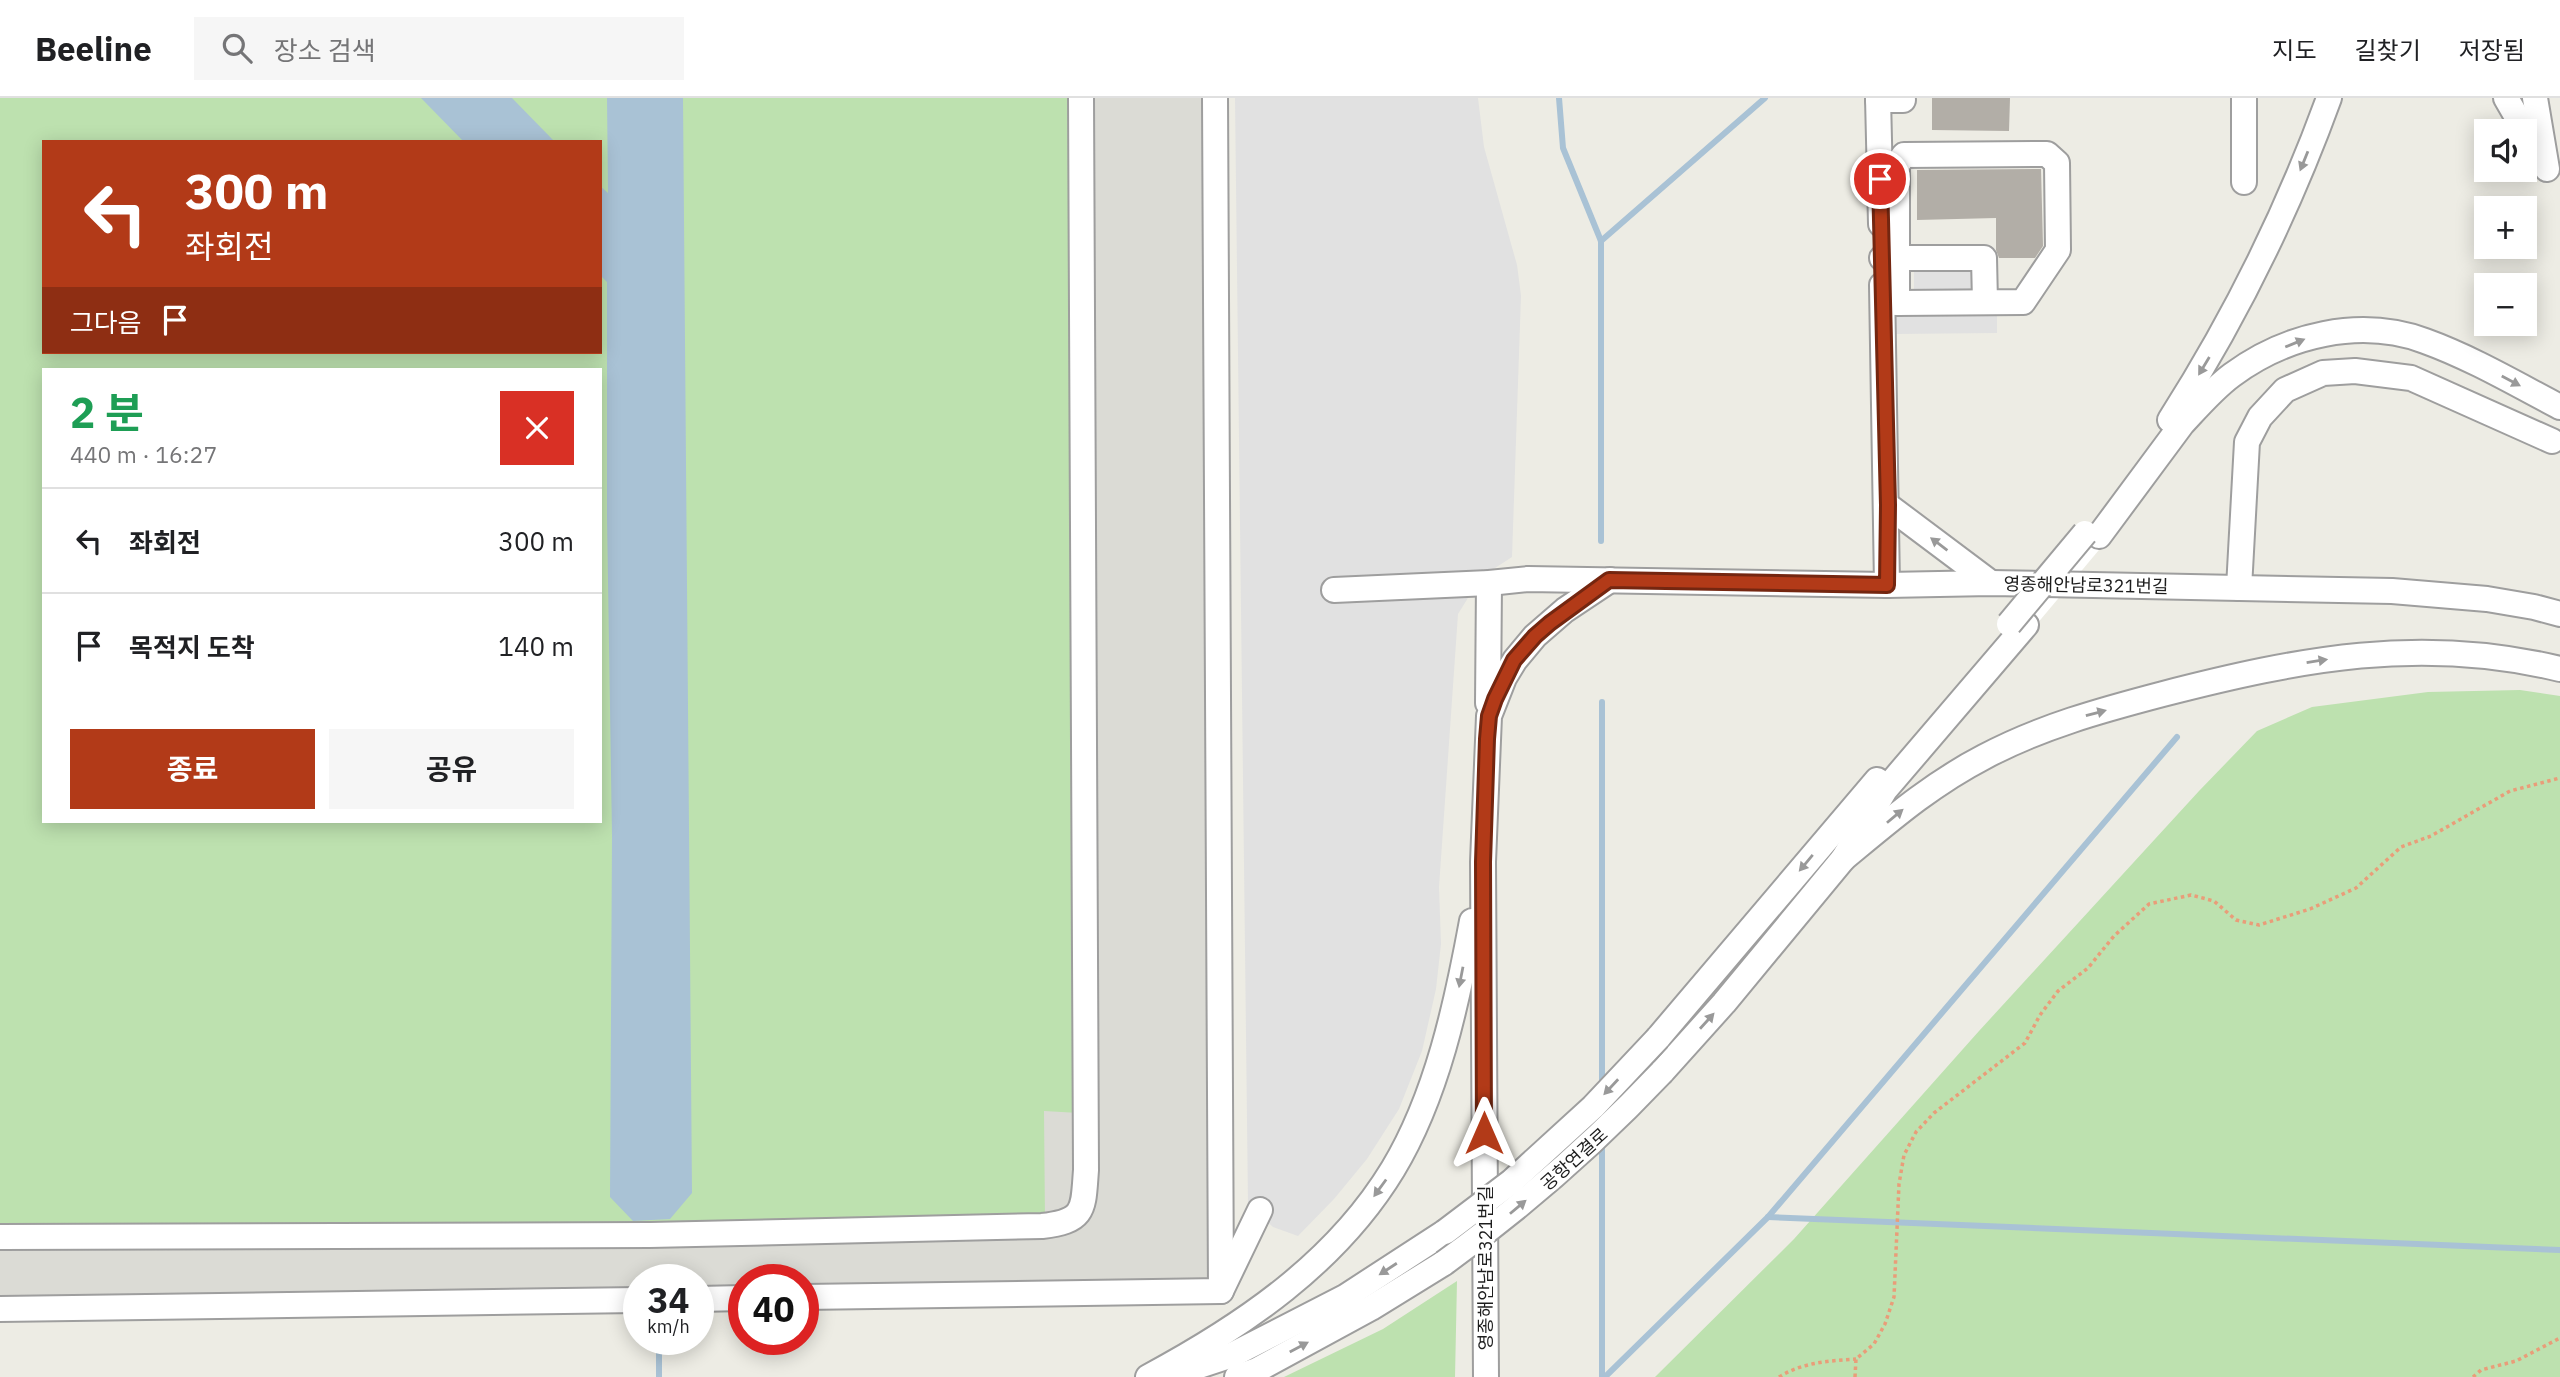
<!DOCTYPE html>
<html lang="ko">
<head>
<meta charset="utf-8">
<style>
  body { margin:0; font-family:"IBM Plex Sans","Noto Sans KR",sans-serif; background:#f6f6f6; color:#202124; height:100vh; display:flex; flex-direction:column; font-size:26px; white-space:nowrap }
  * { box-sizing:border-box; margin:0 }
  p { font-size:23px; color:#757577 }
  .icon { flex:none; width:38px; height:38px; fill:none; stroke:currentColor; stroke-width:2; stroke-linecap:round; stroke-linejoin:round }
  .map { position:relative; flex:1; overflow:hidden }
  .panel { position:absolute; left:42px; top:270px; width:560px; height:455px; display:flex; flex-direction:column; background:#fff; border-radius:0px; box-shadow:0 4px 18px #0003 }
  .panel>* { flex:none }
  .guide { position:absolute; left:42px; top:42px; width:560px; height:214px; border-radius:0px; box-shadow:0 4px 18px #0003; background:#b23a18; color:#fff; overflow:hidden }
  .tools { position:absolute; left:2474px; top:21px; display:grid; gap:14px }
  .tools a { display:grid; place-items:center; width:63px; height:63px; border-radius:0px; background:#fff; box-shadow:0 4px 18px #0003; font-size:35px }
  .speed { position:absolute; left:623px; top:1166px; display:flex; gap:14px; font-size:35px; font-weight:700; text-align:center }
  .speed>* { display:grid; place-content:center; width:91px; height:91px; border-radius:50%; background:#fff; box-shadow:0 4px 18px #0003; line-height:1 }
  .speed small { font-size:18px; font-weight:400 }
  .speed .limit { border:10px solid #d22; background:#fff; color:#111 }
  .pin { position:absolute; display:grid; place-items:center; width:60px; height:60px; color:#fff; margin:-30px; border:4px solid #fff; border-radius:50%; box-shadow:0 2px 7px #0007 }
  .me { position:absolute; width:77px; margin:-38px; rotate:0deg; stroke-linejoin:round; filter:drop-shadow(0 0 5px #0008) }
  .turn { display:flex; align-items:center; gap:24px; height:147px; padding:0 28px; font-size:32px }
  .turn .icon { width:91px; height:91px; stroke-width:2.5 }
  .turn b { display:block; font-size:49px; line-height:60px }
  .then { display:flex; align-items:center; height:66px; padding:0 28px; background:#0003; gap:14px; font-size:26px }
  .round { display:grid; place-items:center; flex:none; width:74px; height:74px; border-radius:0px; background:#f6f6f6 }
  .overview { display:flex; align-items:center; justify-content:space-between; height:119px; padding:0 28px }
  h1 { font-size:42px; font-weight:700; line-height:52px; color:#1e9e55 }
  .cta { display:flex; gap:14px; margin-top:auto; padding:14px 28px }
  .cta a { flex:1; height:80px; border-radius:0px; background:#b23a18; color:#fff; font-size:28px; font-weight:700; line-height:80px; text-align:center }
  .cta a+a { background:#f6f6f6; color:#202124 }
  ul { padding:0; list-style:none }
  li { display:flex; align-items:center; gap:21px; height:105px; padding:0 28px; border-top:2px solid #e0e0e0 }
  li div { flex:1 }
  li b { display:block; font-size:26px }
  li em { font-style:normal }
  header { display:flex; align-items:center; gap:42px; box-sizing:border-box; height:98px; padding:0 35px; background:#fff; border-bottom:2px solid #e0e0e0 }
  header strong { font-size:33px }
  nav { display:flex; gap:38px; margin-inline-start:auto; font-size:24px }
  .search { width:490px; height:63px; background:#f6f6f6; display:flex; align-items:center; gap:18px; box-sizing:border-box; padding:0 24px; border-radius:0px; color:#757577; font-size:26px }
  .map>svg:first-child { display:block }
  .airport { fill:#dbdbd5; fill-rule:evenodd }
  .grass { fill:#bde1af; fill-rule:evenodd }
  .parking { fill:#e1e1e1 }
  .water { fill:#a9c2d5 }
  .pier { fill:#fff }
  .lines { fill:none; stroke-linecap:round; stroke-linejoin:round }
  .stream { stroke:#a9c2d5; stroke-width:6 }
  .building { fill:#b2aea7 }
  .minor-casing { stroke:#9e9e9e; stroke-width:28 }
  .path { stroke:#e99d79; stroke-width:3.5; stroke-dasharray:3.5 3.5; stroke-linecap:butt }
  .minor { stroke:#fff; stroke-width:24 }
  .minor-bridge-casing { stroke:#9e9e9e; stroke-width:28; stroke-linecap:butt }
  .minor-bridge { stroke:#fff; stroke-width:24 }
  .oneway { fill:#999 }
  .route-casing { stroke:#742610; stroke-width:18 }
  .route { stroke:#b23a18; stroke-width:12 }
  .labels { text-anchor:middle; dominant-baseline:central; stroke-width:6; stroke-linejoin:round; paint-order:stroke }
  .street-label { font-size:18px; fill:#1d1d1d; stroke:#fff }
</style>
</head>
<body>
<header>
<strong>Beeline</strong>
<div class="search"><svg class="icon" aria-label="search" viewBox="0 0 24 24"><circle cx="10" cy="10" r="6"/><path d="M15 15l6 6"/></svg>장소 검색</div>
<nav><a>지도</a><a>길찾기</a><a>저장됨</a></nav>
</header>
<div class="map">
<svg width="2560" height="1279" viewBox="0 0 2560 1279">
  <rect width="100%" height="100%" fill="#edece4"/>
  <path class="airport" d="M0 0H1207L1211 1185 803 1190V1181H744V1190L698 1191V1181H639V1191L0 1198ZM44 44H600V254H44ZM44 271H600V723H44Z"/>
  <g class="grass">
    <path d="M0 0H1074L1079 1015 1044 1013 1045 1123 0 1132ZM44 44H600V254H44ZM44 271H600V723H44Z"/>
    <path d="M2520 592 2560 598V1279H1655L1794 1141 1979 933 2199 693 2257 633 2312 609 2428 594Z"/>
    <path d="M1457 1183 1455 1279H1284L1383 1231Z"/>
  </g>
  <g class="parking">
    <path d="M1235 0H1478L1484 49 1517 167 1521 198 1512 459 1481 479 1458 516 1439 789 1441 846 1436 891 1422 953 1399 1011 1367 1061 1334 1101 1298 1138 1273 1129 1248 1107Z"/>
    <path d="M1914 171H1988V217H1997V235L1895 236V216L1914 215Z"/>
  </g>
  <g class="water">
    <path d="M421 0H512L555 44H464Z"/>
    <path d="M607 0H683L692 1095 670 1121 633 1123 610 1099 612 737 607 419V184L600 177V88L608 95Z"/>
  </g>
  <path class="pier" d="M2078 433 2109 440 2036 527 1998 526Z"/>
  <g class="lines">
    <g class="stream">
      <path d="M1559 0 1563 50 1601 143V443"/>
      <path d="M1601 143 1765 0"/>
      <path d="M1602 604V990"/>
      <path d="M1602 1043V1279"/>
      <path d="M1768 1119 2560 1152"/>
      <path d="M659 1241V1279"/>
      <path d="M1605 1279 1768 1119 2177 639"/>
    </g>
  </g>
  <g class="building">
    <path d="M1932 0H2010L2009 33 1932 32Z"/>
    <path d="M2041 71 2043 148 2035 160H1999L1996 152V120L1917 122V72Z"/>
  </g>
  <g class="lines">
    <defs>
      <g id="minor">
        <path d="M1215 0 1221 1193"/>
        <path d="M1878 0 1881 126"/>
        <path d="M2244 0V84"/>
        <path d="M2506 0 2525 33"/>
        <path d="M2535 0 2547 71"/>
        <path d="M1878 2H1903"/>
        <path d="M1882 160H1984L1985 204"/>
        <path d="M1882 187 1887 487"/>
        <path d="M1883 204 1897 205 2023 204 2058 152 2057 65 2047 56 1904 57 1897 67V205"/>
        <path d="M2170 322C2235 220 2288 113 2329 0"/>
        <path d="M1887 407 1991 485"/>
        <path d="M2099 438 2182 326C2197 310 2213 291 2232 277 2286 237 2360 219 2425 243 2472 260 2516 286 2560 309"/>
        <path d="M2239 490 2247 344 2260 319 2285 292 2323 275 2355 273 2411 280 2552 343"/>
        <path d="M1334 492 1489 485 1528 481 1887 487 1991 485 2392 493 2487 501 2534 509 2560 516"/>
        <path d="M1488 605 1489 485"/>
        <path d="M1843 761C1889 723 1930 687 1984 659 2040 629 2102 612 2163 596 2299 561 2421 537 2560 571"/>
        <path d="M1658 940 1877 682"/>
        <path d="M1662 974 1724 905 1843 761 1885 692 2026 527"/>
        <path d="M0 1139 650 1137 1042 1128C1086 1123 1083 1111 1086 1072L1081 0"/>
        <path d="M803 1199 1221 1193 1260 1112"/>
        <path d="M698 1201 744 1200"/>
        <path d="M0 1211 639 1202"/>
        <path d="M1181 1274 1232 1257 1345 1199 1445 1134"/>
        <path d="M1148 1279C1243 1228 1336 1165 1393 1071 1437 998 1457 905 1472 823"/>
        <path d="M1237 1279 1257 1272 1371 1210 1444 1165"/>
        <path d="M1486 1279 1483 764 1489 618 1504 580 1515 562 1535 538 1565 512 1610 482"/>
      </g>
    </defs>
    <use href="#minor" class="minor-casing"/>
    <g class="path">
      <path d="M1779 1279C1803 1264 1829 1263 1856 1261"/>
      <path d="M1855 1279 1856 1261 1874 1246 1885 1226 1894 1199 1899 1086 1904 1057 1916 1034 1934 1015 2025 945 2040 917 2058 893 2088 870 2114 838 2149 806 2191 797 2214 803 2236 822 2259 827 2310 811 2356 790 2401 749 2431 738 2510 693 2560 680"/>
      <path d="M2473 1279 2481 1272 2516 1263 2560 1240"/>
    </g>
    <use href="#minor" class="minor"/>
    <defs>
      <g id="minor-bridge">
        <path d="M2009 526 2085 435"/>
        <path d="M1445 1134 1511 1084 1593 1009 1658 940"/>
        <path d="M1444 1165C1523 1108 1595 1045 1662 974"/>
      </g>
    </defs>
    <use href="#minor-bridge" class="minor-bridge-casing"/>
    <use href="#minor-bridge" class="minor-bridge"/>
  </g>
  <defs><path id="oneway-solid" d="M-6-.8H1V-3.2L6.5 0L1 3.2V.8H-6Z" transform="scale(1.75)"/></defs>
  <g class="oneway">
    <use href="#oneway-solid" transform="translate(2304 63) rotate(112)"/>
    <use href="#oneway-solid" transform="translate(2295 245) rotate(-22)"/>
    <use href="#oneway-solid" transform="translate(2204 268) rotate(121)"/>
    <use href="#oneway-solid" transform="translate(2511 283) rotate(28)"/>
    <use href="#oneway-solid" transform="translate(1939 446) rotate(-143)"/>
    <use href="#oneway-solid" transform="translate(2317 563) rotate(-9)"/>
    <use href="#oneway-solid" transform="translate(2096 615) rotate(-15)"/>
    <use href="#oneway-solid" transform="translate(1895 718) rotate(-40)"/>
    <use href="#oneway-solid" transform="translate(1806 765) rotate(130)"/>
    <use href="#oneway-solid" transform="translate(1461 879) rotate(101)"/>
    <use href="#oneway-solid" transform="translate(1707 923) rotate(-48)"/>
    <use href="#oneway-solid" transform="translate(1611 989) rotate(133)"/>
    <use href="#oneway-solid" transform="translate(1380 1090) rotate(126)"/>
    <use href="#oneway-solid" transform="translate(1518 1109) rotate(-40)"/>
    <use href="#oneway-solid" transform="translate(1388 1171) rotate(147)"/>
    <use href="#oneway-solid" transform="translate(1299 1249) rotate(-28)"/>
  </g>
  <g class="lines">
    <defs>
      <path id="route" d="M1484 1035 1483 764 1487 641 1489 618 1495 601 1514 562 1535 538 1550 525 1609 482 1887 487 1888 407 1880 81"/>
    </defs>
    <use href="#route" class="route-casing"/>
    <use href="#route" class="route"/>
  </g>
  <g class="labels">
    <g class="street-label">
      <text transform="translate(2086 487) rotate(1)">영종해안남로321번길</text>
      <text transform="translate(1574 1061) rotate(-42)">공항연결로</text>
      <text transform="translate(1485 1170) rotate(-90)">영종해안남로321번길</text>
    </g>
  </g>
</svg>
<div class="tools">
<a><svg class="icon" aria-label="sound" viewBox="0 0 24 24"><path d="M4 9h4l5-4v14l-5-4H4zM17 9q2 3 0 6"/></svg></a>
<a>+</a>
<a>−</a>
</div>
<div class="speed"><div>34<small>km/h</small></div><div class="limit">40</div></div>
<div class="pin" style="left:1880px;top:81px;background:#d93025"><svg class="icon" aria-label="arrive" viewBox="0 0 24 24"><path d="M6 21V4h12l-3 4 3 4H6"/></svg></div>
<svg class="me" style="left:1484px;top:1035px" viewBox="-20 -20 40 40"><path d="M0-17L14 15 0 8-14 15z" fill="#b23a18" stroke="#fff" stroke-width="4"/></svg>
<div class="guide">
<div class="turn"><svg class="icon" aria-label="left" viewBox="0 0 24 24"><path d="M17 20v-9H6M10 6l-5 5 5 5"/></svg><div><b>300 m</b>좌회전</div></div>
<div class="then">그다음<svg class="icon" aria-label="arrive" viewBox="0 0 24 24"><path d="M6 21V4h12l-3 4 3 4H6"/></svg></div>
</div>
<section class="panel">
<div class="overview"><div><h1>2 분</h1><p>440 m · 16:27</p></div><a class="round" style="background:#d93025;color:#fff"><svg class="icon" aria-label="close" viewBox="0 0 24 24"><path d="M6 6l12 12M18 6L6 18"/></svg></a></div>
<ul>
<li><svg class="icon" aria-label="left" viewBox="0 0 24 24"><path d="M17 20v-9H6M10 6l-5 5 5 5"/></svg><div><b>좌회전</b></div><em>300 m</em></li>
<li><svg class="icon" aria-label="arrive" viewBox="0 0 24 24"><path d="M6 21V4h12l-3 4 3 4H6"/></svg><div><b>목적지 도착</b></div><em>140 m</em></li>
</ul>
<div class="cta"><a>종료</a><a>공유</a></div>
</section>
</div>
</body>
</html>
